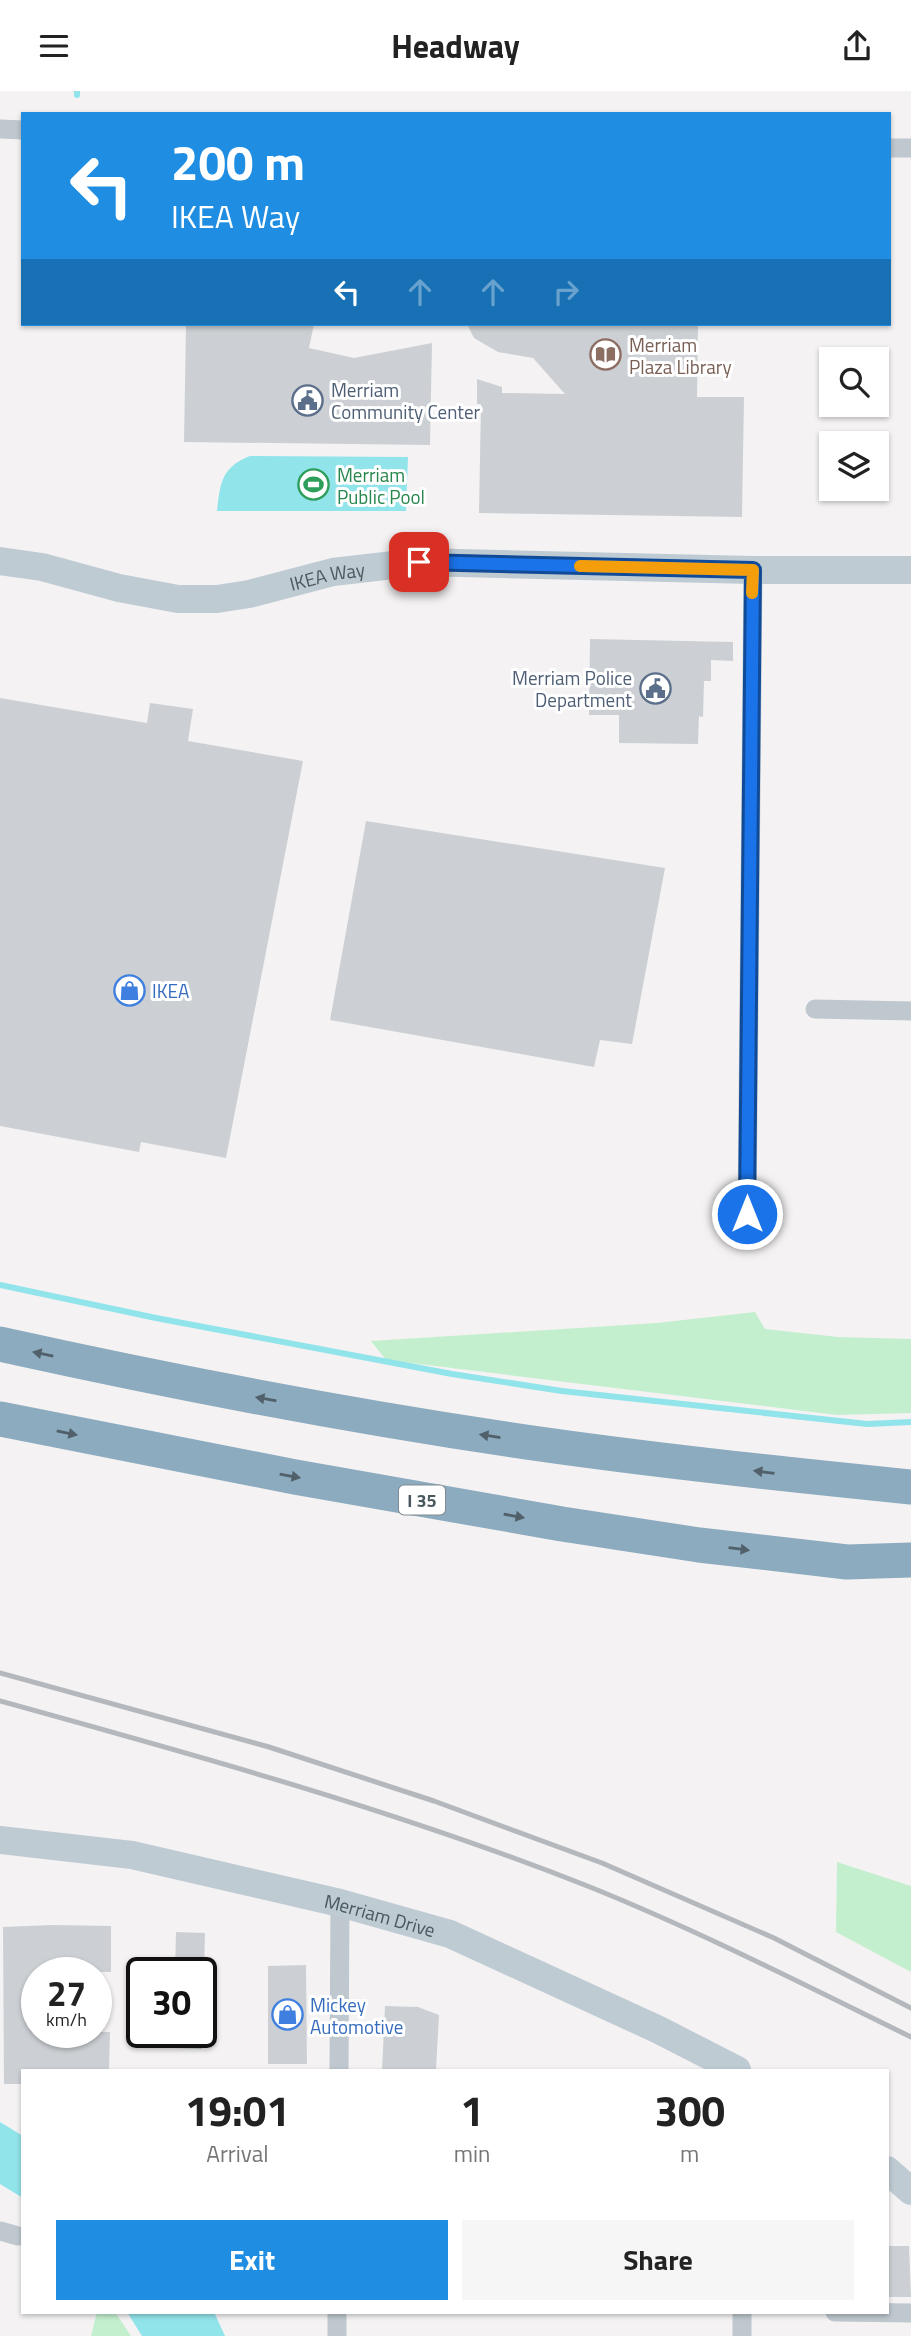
<!DOCTYPE html>
<html lang="en">
<head>
<meta charset="utf-8">
<style>
  body { margin:0; font-family:"Titillium Web",sans-serif; background:#f6f6f6; color:#222; height:100vh; display:flex; flex-direction:column; font-size:26px; white-space:nowrap }
  * { box-sizing:border-box; margin:0 }
  p { font-size:23px; color:#767676 }
  .icon { flex:none; width:38px; height:38px; fill:none; stroke:currentColor; stroke-width:2; stroke-linecap:round; stroke-linejoin:round }
  .map { position:relative; flex:1; overflow:hidden }
  .details { position:absolute; left:21px; top:1978px; width:868px; height:245px; display:flex; flex-direction:column; background:#fff; border-radius:0px; box-shadow:0 2px 5px #0004 }
  .details>* { flex:none }
  .banner { position:absolute; left:21px; top:21px; width:870px; height:214px; border-radius:0px; box-shadow:0 2px 5px #0004; background:#1f8ee2; color:#fff; overflow:hidden }
  .buttons { position:absolute; left:819px; top:256px; display:grid; gap:14px }
  .buttons a { display:grid; place-items:center; width:70px; height:70px; border-radius:0px; background:#fff; box-shadow:0 2px 5px #0004; font-size:35px }
  .speed { position:absolute; left:21px; top:1866px; display:flex; gap:14px; font-size:35px; font-weight:700; text-align:center }
  .speed>* { display:grid; place-content:center; width:91px; height:91px; border-radius:50%; background:#fff; box-shadow:0 2px 5px #0004; line-height:1 }
  .speed small { font-size:18px; font-weight:400 }
  .speed .limit { border:4px solid #111; border-radius:10px; background:#fff; color:#111 }
  .pin { position:absolute; display:grid; place-items:center; width:60px; height:60px; color:#fff; margin:-30px; border-radius:14px; box-shadow:0 4px 10px #0006 }
  .me { position:absolute; width:77px; margin:-38px; rotate:0deg; stroke-linejoin:round; filter:drop-shadow(0 0 5px #0008) }
  .turn { display:flex; align-items:center; gap:24px; height:147px; padding:0 35px; font-size:32px }
  .turn .icon { width:91px; height:91px; stroke-width:2.5 }
  .turn b { display:block; font-size:49px; line-height:60px }
  .lanes { display:flex; align-items:center; height:66px; padding:0 35px; background:#0003; justify-content:center; gap:35px; direction:ltr }
  .lanes .off { opacity:.35 }
  .eta { display:flex; justify-content:space-evenly; align-items:center; height:119px; text-align:center }
  .eta b { font-size:42px; font-weight:700; line-height:49px }
  .cta { display:flex; gap:14px; margin-top:auto; padding:14px 35px }
  .cta a { flex:1; height:80px; border-radius:0px; background:#1f8ee2; color:#fff; font-size:28px; font-weight:700; line-height:80px; text-align:center }
  .cta a+a { background:#f6f6f6; color:#222 }
  header { display:flex; justify-content:space-between; align-items:center; height:91px; padding:0 35px; background:#fff; font-size:32px; font-weight:700 }
  .map>svg:first-child { display:block }
  .green { fill:#c3efce }
  .water { fill:#92e4eb }
  .lines { fill:none; stroke-linecap:round; stroke-linejoin:round }
  .stream { stroke:#92e4eb; stroke-width:6 }
  .building { fill:#ccd0d4 }
  .street { stroke:#bec8ce; stroke-width:19 }
  .secondary { stroke:#bfcbd3; stroke-width:28 }
  .highway { stroke:#8cabbf; stroke-width:35 }
  .rail { stroke:#b4b8bc; stroke-width:5 }
  .oneway { fill:#51606a }
  .route-casing { stroke:#114b97; stroke-width:18 }
  .route { stroke:#1a73e8; stroke-width:12 }
  .slow { stroke:#f59e0b; stroke-width:12 }
  .labels { text-anchor:middle; dominant-baseline:central; stroke-width:6; stroke-linejoin:round; paint-order:stroke }
  .shield { fill:#fff; stroke:#808a90; stroke-width:2 }
  .shield-label { font-size:18px; font-weight:bold; fill:#4a5860 }
  .education-label { font-size:19px; fill:#785e54; stroke:#fff; text-anchor:start }
  .service-label { font-size:19px; fill:#4e5e75; stroke:#fff; text-anchor:start }
  .leisure-label { font-size:19px; fill:#27864d; stroke:#fff; text-anchor:start }
  .street-label { font-size:19px; fill:#4a5860; stroke:#fff }
  .shop-label { font-size:19px; fill:#366cbe; stroke:#fff; text-anchor:start }
</style>
</head>
<body>
<header><svg class="icon" aria-label="menu" viewBox="0 0 24 24"><path d="M4 6h16M4 12h16M4 18h16"/></svg>Headway<svg class="icon" aria-label="share" viewBox="0 0 24 24"><path d="M12 15V3M7 8l5-5 5 5M5 13v7h14v-7"/></svg></header>
<div class="map">
<svg width="911" height="2245" viewBox="0 0 911 2245">
  <rect width="100%" height="100%" fill="#f4f2f3"/>
  <g class="green">
    <path d="M755 1221 765 1238 838 1246 911 1248V1322L837 1324 386 1269 371 1250 657 1232Z"/>
    <path d="M837 1771 911 1795V1881L836 1841Z"/>
    <path d="M97 2221H115L131 2245H91Z"/>
  </g>
  <g class="water">
    <path d="M250 365 408 366 406 420H217C220 391 222 376 250 365Z"/>
    <path d="M0 2031 23 2045V2107L0 2093Z"/>
    <path d="M127 2221H214L225 2245H142Z"/>
  </g>
  <g class="lines">
    <g class="stream">
      <path d="M77 4V0"/>
      <path d="M0 1194 156 1227 452 1283 562 1300 867 1333 911 1331"/>
    </g>
  </g>
  <g class="building">
    <path d="M186 233H314L309 257 354 267 432 252 430 354 184 351Z"/>
    <path d="M467 233H698L697 306H744L742 426 479 422 481 313H477V288L502 296V302L565 303 533 267 498 261 474 247Z"/>
    <path d="M590 548 733 551V570L711 569V590H704L703 626 699 625 698 653 619 652V624H589Z"/>
    <path d="M0 607 147 632 150 612 193 618 188 650 303 670 226 1067 141 1051 139 1061 0 1035Z"/>
    <path d="M366 730 665 777 632 953 600 949 594 976 330 929Z"/>
    <path d="M52 1834 111 1835V1881H37V1941H110L109 1979H23V1993H4L3 1836Z"/>
    <path d="M176 1841 205 1842 204 1881H175Z"/>
    <path d="M306 1874 307 1973H268V1875Z"/>
    <path d="M385 1915 418 1916 439 1924 436 1979H382Z"/>
    <path d="M173 1941H202V1958L173 1957Z"/>
    <path d="M887 2155H909L911 2206H887Z"/>
  </g>
  <g class="lines">
    <g class="street">
      <path d="M0 38 23 39"/>
      <path d="M889 57H911"/>
      <path d="M815 918 911 920"/>
      <path d="M747 1123 753 479"/>
      <path d="M339 1979 340 1812"/>
      <path d="M0 2140 18 2145"/>
      <path d="M835 2221 911 2222"/>
      <path d="M337 2245V2221"/>
      <path d="M742 2245V2221"/>
    </g>
    <g class="secondary">
      <path id="s1" d="M0 470 42 476 119 497 178 508H217L249 503 333 481 419 471 753 479H911"/>
      <path id="s2" d="M0 1749 132 1764 340 1812 450 1843 659 1939 737 1979"/>
      <path d="M887 2079 911 2100"/>
    </g>
    <g class="highway">
      <path d="M0 1253C181 1293 364 1328 547 1354 668 1371 790 1384 911 1396"/>
      <path d="M0 1328 295 1386 562 1433 699 1454 847 1471 911 1469"/>
    </g>
    <g class="rail">
      <path d="M0 1582 269 1656 434 1710 602 1772 774 1847 911 1917"/>
      <path d="M0 1610C199 1665 398 1720 590 1796 699 1840 805 1894 911 1946"/>
    </g>
  </g>
  <defs><path id="oneway-solid" d="M-6-.8H1V-3.2L6.5 0L1 3.2V.8H-6Z" transform="scale(1.75)"/></defs>
  <g class="oneway">
    <use href="#oneway-solid" transform="translate(43 1263) rotate(-168)"/>
    <use href="#oneway-solid" transform="translate(266 1308) rotate(-170)"/>
    <use href="#oneway-solid" transform="translate(67 1342) rotate(12)"/>
    <use href="#oneway-solid" transform="translate(490 1345) rotate(-171)"/>
    <use href="#oneway-solid" transform="translate(764 1381) rotate(-173)"/>
    <use href="#oneway-solid" transform="translate(290 1385) rotate(10)"/>
    <use href="#oneway-solid" transform="translate(514 1425) rotate(10)"/>
    <use href="#oneway-solid" transform="translate(739 1458) rotate(7)"/>
  </g>
  <g class="lines">
    <defs>
      <path id="route" d="M419 471 753 479 747 1123"/>
    </defs>
    <use href="#route" class="route-casing"/>
    <use href="#route" class="route"/>
    <path class="slow" d="M580 475 753 479 752 502"/>
  </g>
  <defs>
    <symbol id="library-ring" viewBox="-11 -11 22 22"><circle r="9.5" fill="#fff" stroke="#8d6e63" stroke-width="1.5"/><path d="M-6-4Q-3-5.5-.7-3.5V5Q-3 3-6 4ZM6-4Q3-5.5 .7-3.5V5Q3 3 6 4Z" fill="#8d6e63"/></symbol>
    <symbol id="civic-ring" viewBox="-11 -11 22 22"><circle r="9.5" fill="#fff" stroke="#5c6f8a" stroke-width="1.5"/><path d="M-.6-6.5H3V-4.5H.6V-3L4-1V1h2V6H-6V1h2V-1L-.6-3ZM-1.2 2.5V6h2.4V2.5Z" fill="#5c6f8a"/></symbol>
    <symbol id="stadium-ring" viewBox="-11 -11 22 22"><circle r="9.5" fill="#fff" stroke="#2e9e5b" stroke-width="1.5"/><path d="M0-5a6.5 5 0 1 0 0 10a6.5 5 0 1 0 0-10ZM-3.5-1.8h7v3.6h-7Z" fill="#2e9e5b"/></symbol>
    <symbol id="shop-ring" viewBox="-11 -11 22 22"><circle r="9.5" fill="#fff" stroke="#3f7fe0" stroke-width="1.5"/><path d="M-5-2.5h2.3a2.7 3.5 0 0 1 5.4 0H5L5.5 6h-11ZM-1.5-2.5h3a1.5 2.3 0 0 0-3 0Z" fill="#3f7fe0"/></symbol>
  </defs>
  <g fill-rule="evenodd">
    <use href="#library-ring" x="588" y="246" width="35" height="35"/>
    <use href="#civic-ring" x="290" y="292" width="35" height="35"/>
    <use href="#stadium-ring" x="296" y="376" width="35" height="35"/>
    <use href="#civic-ring" x="638" y="580" width="35" height="35"/>
    <use href="#shop-ring" x="112" y="882" width="35" height="35"/>
    <use href="#shop-ring" x="270" y="1906" width="35" height="35"/>
  </g>
  <g class="labels">
    <rect class="shield" x="399" y="1394.5" width="46" height="29" rx="5"/>
    <g class="shield-label">
      <text x="422" y="1409">I 35</text>
    </g>
    <g class="education-label">
      <text x="629" y="253">Merriam<tspan x="629" dy="22">Plaza Library</tspan></text>
    </g>
    <g class="service-label">
      <text x="331" y="298">Merriam<tspan x="331" dy="22">Community Center</tspan></text>
      <text x="632" y="586" text-anchor="end">Merriam Police<tspan x="632" dy="22">Department</tspan></text>
    </g>
    <g class="leisure-label">
      <text x="337" y="383">Merriam<tspan x="337" dy="22">Public Pool</tspan></text>
    </g>
    <g class="street-label">
      <text stroke="none"><textPath href="#s1" startOffset="334">IKEA Way</textPath></text>
      <text stroke="none"><textPath href="#s2" startOffset="388">Merriam Drive</textPath></text>
    </g>
    <g class="shop-label">
      <text x="152" y="899">IKEA</text>
      <text x="310" y="1913">Mickey<tspan x="310" dy="22">Automotive</tspan></text>
    </g>
  </g>
</svg>
<div class="buttons">
<a><svg class="icon" aria-label="search" viewBox="0 0 24 24"><circle cx="10" cy="10" r="6"/><path d="M15 15l6 6"/></svg></a>
<a><svg class="icon" aria-label="layers" viewBox="0 0 24 24"><path d="M12 4l9 5-9 5-9-5zM3 14l9 5 9-5"/></svg></a>
</div>
<div class="speed"><div>27<small>km/h</small></div><div class="limit">30</div></div>
<div class="pin" style="left:419px;top:471px;background:#d93025"><svg class="icon" aria-label="arrive" viewBox="0 0 24 24"><path d="M6 21V4h12l-3 4 3 4H6"/></svg></div>
<svg class="me" style="left:747px;top:1123px" viewBox="-20 -20 40 40"><circle r="17" fill="#1a73e8" stroke="#fff" stroke-width="3"/><path d="M0-11L8 9 0 5-8 9z" fill="#fff"/></svg>
<div class="banner">
<div class="turn"><svg class="icon" aria-label="left" viewBox="0 0 24 24"><path d="M17 20v-9H6M10 6l-5 5 5 5"/></svg><div><b>200 m</b>IKEA Way</div></div>
<div class="lanes"><svg class="icon" aria-label="left" viewBox="0 0 24 24"><path d="M17 20v-9H6M10 6l-5 5 5 5"/></svg><svg class="icon off" aria-label="ahead" viewBox="0 0 24 24"><path d="M12 20V5M6 11l6-6 6 6"/></svg><svg class="icon off" aria-label="ahead" viewBox="0 0 24 24"><path d="M12 20V5M6 11l6-6 6 6"/></svg><svg class="icon off" aria-label="right" viewBox="0 0 24 24"><path d="M7 20v-9h11M14 6l5 5-5 5"/></svg></div>
</div>
<section class="details">
<div class="eta">
<div><b>19:01</b><p>Arrival</p></div>
<div><b>1</b><p>min</p></div>
<div><b>300</b><p>m</p></div>
</div>
<div class="cta"><a>Exit</a><a>Share</a></div>
</section>
</div>
</body>
</html>
